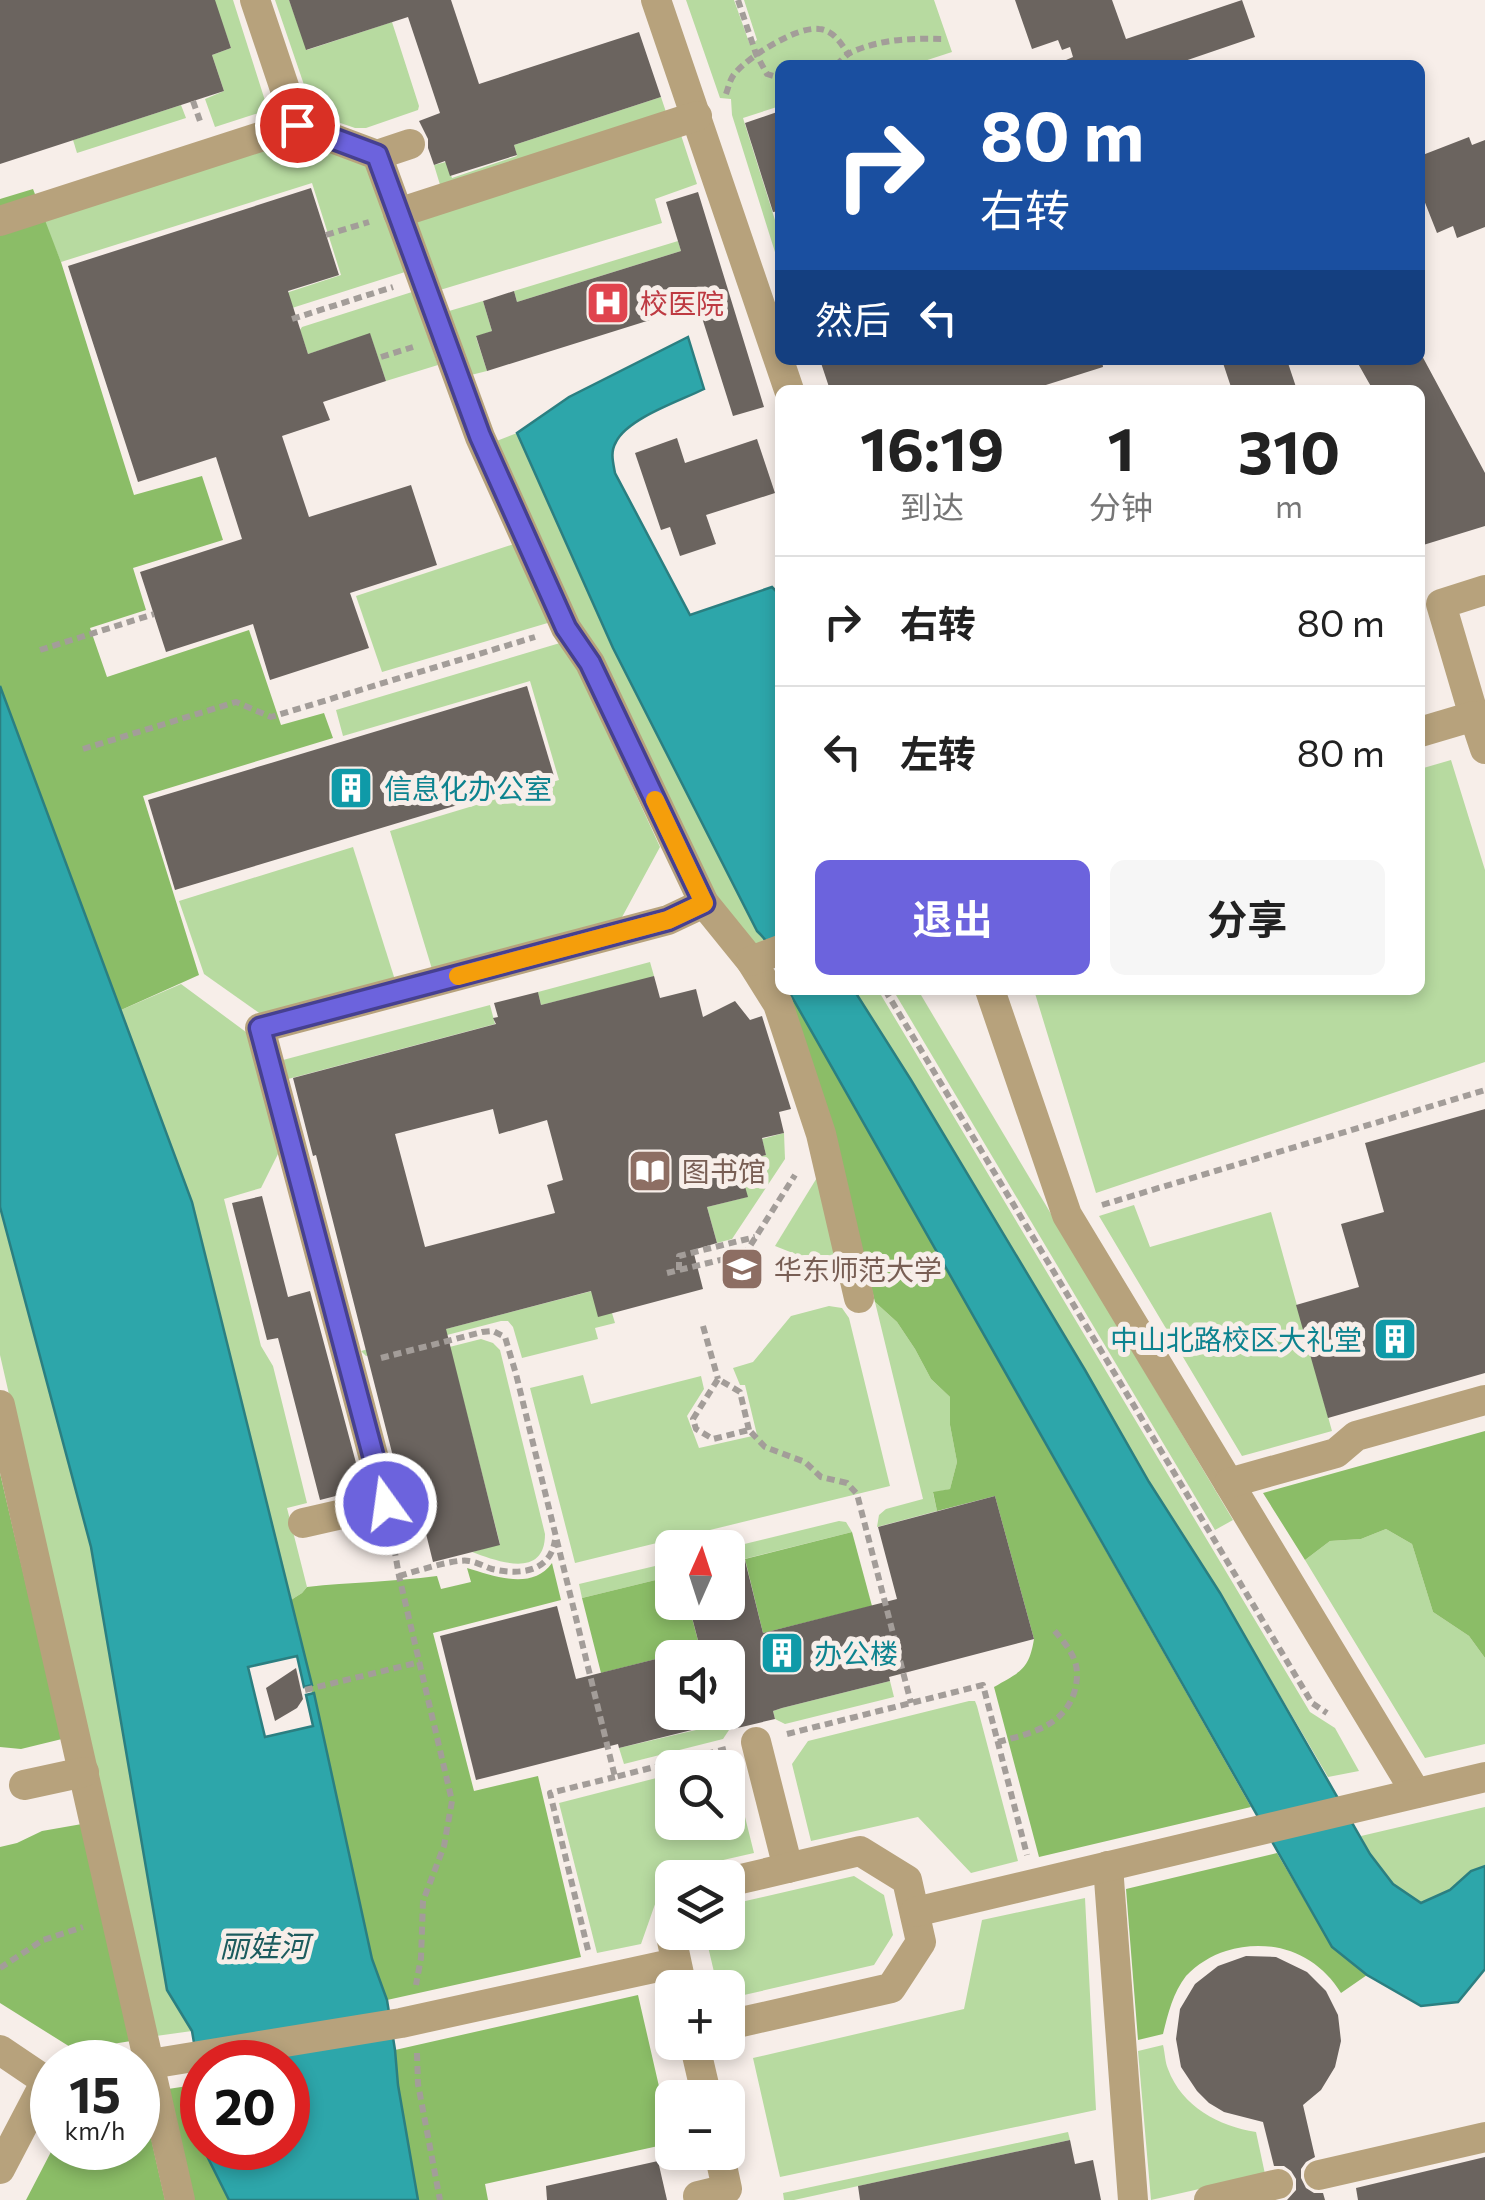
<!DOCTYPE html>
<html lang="zh">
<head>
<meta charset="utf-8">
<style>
  body { margin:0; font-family:Commissioner,"Noto Sans SC",sans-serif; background:#f6f6f6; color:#222; height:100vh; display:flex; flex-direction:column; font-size:38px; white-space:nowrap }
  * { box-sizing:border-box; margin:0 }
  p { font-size:32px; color:#767676 }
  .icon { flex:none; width:55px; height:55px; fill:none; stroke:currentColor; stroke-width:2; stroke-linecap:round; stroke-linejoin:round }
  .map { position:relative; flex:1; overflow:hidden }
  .panel { position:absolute; left:775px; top:385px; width:650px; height:610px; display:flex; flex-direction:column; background:#fff; border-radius:15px; box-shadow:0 5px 15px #0003 }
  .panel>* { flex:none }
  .banner { position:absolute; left:775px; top:60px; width:650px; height:305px; border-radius:15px; box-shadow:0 5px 15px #0003; background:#1a4fa0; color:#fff; overflow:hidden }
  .needle { width:65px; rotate:3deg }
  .tools { position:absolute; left:655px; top:1530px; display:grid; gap:20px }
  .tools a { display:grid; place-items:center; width:90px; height:90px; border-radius:15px; background:#fff; box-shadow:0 5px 15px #0003; font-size:50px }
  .speed { position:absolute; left:30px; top:2040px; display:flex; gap:20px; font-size:50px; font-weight:700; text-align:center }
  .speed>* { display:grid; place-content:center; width:130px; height:130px; border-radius:50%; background:#fff; box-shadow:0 5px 15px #0003; line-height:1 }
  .speed small { font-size:25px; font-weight:400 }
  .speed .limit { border:15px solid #d22; background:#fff; color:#111 }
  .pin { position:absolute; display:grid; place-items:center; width:85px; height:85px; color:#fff; margin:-42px; border:5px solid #fff; border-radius:50%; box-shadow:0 2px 10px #0007 }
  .me { position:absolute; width:110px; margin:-55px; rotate:346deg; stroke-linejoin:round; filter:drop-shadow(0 0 8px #0008) }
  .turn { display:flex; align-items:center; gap:35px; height:210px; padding:0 40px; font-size:45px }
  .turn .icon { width:130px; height:130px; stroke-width:2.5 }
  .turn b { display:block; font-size:70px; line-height:85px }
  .then { display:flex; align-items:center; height:95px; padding:0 40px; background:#0003; gap:20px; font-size:38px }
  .eta { display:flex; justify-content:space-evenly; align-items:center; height:170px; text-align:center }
  .eta b { font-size:60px; font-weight:700; line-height:70px }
  .primary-button { display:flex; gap:20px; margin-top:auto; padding:20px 40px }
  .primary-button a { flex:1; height:115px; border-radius:15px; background:#6c63dd; color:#fff; font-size:40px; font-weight:700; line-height:115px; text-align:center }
  .primary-button a+a { background:#f6f6f6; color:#222 }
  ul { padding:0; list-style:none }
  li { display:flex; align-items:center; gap:30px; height:130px; padding:0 40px; border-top:2px solid #e0e0e0 }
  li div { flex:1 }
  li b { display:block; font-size:38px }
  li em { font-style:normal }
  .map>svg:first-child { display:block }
  .green { fill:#b7daa0 }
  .forest { fill:#8bbd67 }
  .water { fill:#2da6aa; stroke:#2b7f81; stroke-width:2.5 }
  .building { fill:#6b645f; fill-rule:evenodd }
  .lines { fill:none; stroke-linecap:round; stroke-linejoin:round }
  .path { stroke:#a39d99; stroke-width:6; stroke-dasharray:8 5; stroke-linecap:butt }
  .minor { stroke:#b7a27c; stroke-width:30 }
  .route-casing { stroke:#464090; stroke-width:25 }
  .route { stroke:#6c63dd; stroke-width:18 }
  .slow { stroke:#f59e0b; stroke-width:18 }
  .labels { text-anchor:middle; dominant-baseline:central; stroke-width:10; stroke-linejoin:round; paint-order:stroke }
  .health-label { font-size:28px; fill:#be3a42; stroke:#f7eee9; text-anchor:start }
  .culture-label { font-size:28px; fill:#0d838f; stroke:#f7eee9; text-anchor:start }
  .education-label { font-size:28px; fill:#785e54; stroke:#f7eee9; text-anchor:start }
  .water-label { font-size:30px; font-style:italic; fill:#1c5b5e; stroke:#f7eee9 }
</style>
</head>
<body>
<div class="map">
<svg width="1485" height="2200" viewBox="0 0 1485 2200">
  <rect width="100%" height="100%" fill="#f7eee9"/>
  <g class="green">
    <path d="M214 0H233L268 110 215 127 205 99 224 91 212 55 231 48Z"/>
    <path d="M275 0H289L307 50 392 22 419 106 418 110 366 128H355L314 114Z"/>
    <path d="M686 0H734L750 45 757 40 744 0H934L952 52 912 65H780V106L743 118 780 236V268L732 115 731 99 720 98Z"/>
    <path d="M661 97 667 115 441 188 434 165 446 162 452 178 517 156 514 145Z"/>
    <path d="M181 105 186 118 77 153 73 140Z"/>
    <path d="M680 132 697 184 655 199 662 223 440 290 414 218Z"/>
    <path d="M296 139 367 165 405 272 292 308 287 294 289 292 341 275 312 183 61 262 43 219Z"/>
    <path d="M678 241 681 251 517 302 514 291Z"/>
    <path d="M412 292 438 365 386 381 370 334 308 354 300 330 302 327Z"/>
    <path d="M483 301 492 331 476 337 487 371 471 375 449 311Z"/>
    <path d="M517 433 613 648 757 931 766 939 753 946 714 899 564 601 494 442Z"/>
    <path d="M517 543 551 622 382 672 356 596Z"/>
    <path d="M560 643 578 669 660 847 621 919 432 969 390 831 559 780 530 681 343 736 336 710Z"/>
    <path d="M1451 760 1485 870V1062L1096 1193 1034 990H1420V769Z"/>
    <path d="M353 847 395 980 262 1015 204 974 179 901Z"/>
    <path d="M650 962 654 976 650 978 541 1005 538 992Z"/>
    <path d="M181 984 250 1035 279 1152 261 1188 224 1199 261 1346 273 1366 307 1503 287 1508 307 1587 302 1593 291 1600 192 1202 121 1010Z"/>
    <path d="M854 990H878L1310 1712 1335 1728 1359 1771 1328 1777 1220 1593 1149 1482 1085 1370 911 1080Z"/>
    <path d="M893 990H918L1233 1520 1215 1530Z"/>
    <path d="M490 1005 495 1024 288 1079 283 1060Z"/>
    <path d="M784 1133 785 1159 732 1239 717 1243 707 1207 747 1197 738 1162 766 1155 762 1139Z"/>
    <path d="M818 1176 841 1272 775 1246Z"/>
    <path d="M1134 1205 1150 1247 1271 1212 1332 1431 1242 1456 1099 1216Z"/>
    <path d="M0 1207 91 1547 167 1990 192 2031 156 2036 0 1355Z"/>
    <path d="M592 1291 612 1313 615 1323 595 1328 598 1339 522 1358 513 1327 508 1321H501L366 1356 361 1351Z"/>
    <path d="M875 1302 897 1322 915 1349 931 1379 950 1397V1425L957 1462 950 1489 933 1493 937 1511 877 1527 879 1515 886 1509 923 1499Z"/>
    <path d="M829 1306 842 1308 849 1318 890 1486 575 1563 530 1388 583 1375 591 1404 701 1376 704 1389 687 1416 699 1448 757 1435 745 1385H740L733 1368 753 1362 791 1316Z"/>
    <path d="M481 1339 493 1343 500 1350 545 1534C545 1579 499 1562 472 1552L500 1544 452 1356 386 1363Z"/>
    <path d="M839 1521 846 1522 852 1532 728 1563V1548Z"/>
    <path d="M1386 1529 1412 1544 1433 1612 1469 1636 1485 1658V1744L1425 1758 1305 1560 1330 1541 1361 1539Z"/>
    <path d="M672 1562V1576L582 1598 579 1584Z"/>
    <path d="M890 1681 894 1697 785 1724 775 1719 773 1711 782 1708Z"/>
    <path d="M969 1701H975L977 1706 1018 1861 971 1873 918 1817 811 1841 792 1764 808 1741Z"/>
    <path d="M726 1723 729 1730 723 1739 624 1764 619 1748Z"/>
    <path d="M728 1773 735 1777 754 1853 666 1873 641 1944 597 1953 559 1803 672 1774V1822H728Z"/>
    <path d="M1485 1807V1866L1471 1872 1450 1890 1421 1903 1393 1884 1370 1854 1361 1836Z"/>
    <path d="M854 1876 884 1895 893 1935 874 1965 744 1995 714 1972 706 1938 708 1933 728 1932V1905Z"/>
    <path d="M1085 1898 1096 2110 780 2177 753 2058 964 2009 982 1920Z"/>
    <path d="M1163 2045C1165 2053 1165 2062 1168 2069 1182 2107 1219 2126 1256 2132L1265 2174 1151 2200 1138 2051Z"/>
    <path d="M1068 2132 1070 2140 794 2200H784L783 2193Z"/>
  </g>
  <g class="forest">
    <path d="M33 189 61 262 134 495 202 476 223 540 133 568 146 610 90 628 107 677 249 630 281 725 324 713 333 738 143 796 199 975 121 1010 0 686V199Z"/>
    <path d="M780 990H788L1251 1807 1039 1857 994 1687C1020 1672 1029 1670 1034 1639L995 1496 937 1511 933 1492 950 1489 957 1462 950 1425V1397L931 1379 915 1349 897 1322 875 1302 830 1125Z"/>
    <path d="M1485 1431V1658L1469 1636 1433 1612 1412 1544 1386 1529 1361 1539 1330 1541 1305 1560 1263 1493Z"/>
    <path d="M0 1473 62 1739 21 1749 0 1747Z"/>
    <path d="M852 1532 872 1606 763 1633 745 1559Z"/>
    <path d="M552 1563 561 1600 433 1633 474 1791 538 1776 581 1957 387 2000 372 1959 291 1600 302 1593 307 1587C350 1582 393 1582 437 1576L441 1589 471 1582 467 1568C494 1576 532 1591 552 1563Z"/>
    <path d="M672 1576V1602L688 1603 700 1648 601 1673 582 1598Z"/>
    <path d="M82 1824 131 2041 75 2050 0 2003V1847L17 1843 42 1831Z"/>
    <path d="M1277 1853 1332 1947 1367 1975 1341 1993C1316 1952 1270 1937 1226 1951 1212 1955 1196 1965 1186 1976 1173 1993 1168 2013 1163 2034L1138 2040 1126 1889Z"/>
    <path d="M638 1995 672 2143 485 2184 488 2200H418L398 2085 395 2050Z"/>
    <path d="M201 2084 197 2135 229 2200H193L168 2089Z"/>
    <path d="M141 2094 165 2200H26L53 2148H138V2095Z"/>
  </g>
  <g class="water">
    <path d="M688 337 704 389C680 401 628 418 616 442 610 452 613 462 615 473L690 615 772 587 780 595V976C778 959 771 944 757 931L613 648 517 433 569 397Z"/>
    <path d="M0 686 192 1202 312 1685 304 1687 297 1656 248 1667 265 1737 313 1726 306 1695 314 1693 372 1959 387 2000 395 2050 398 2085 418 2200H229L203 2148H288V2062H202V2146L197 2135 201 2084 192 2031 167 1990 91 1547 0 1207Z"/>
    <path d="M788 990H854L911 1080 1085 1370 1149 1482 1220 1593 1370 1854 1393 1884 1421 1903 1450 1890 1471 1871 1485 1866V1969L1458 2002 1421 2006 1367 1975 1332 1947Z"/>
  </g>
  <g class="building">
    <path d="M0 0H215L231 48 212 55 224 91 0 164Z"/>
    <path d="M289 0H451L479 84 639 32 661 97 514 145 517 155 450 176 445 161 434 165 428 148V139L419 121 440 113 408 17 306 50Z"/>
    <path d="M1015 0H1112L1126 39 1242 0 1255 37 1173 65H1067L1066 60 1073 57 1070 47 1062 50 1058 40 1032 49Z"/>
    <path d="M780 111V211L773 212 745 123Z"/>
    <path d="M1469 137 1472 145 1485 140V227L1457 238 1453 226 1437 233 1420 190V156Z"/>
    <path d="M311 188 339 275 288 291 308 354 370 333 386 381 323 402 330 420 282 436 309 517 411 485 437 565 350 593 369 648 270 680 253 624 166 652 140 572 242 539 216 457 138 482 68 266Z"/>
    <path d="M698 192 764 407 733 416 698 305 487 371 476 336 492 331 483 301 514 291 517 302 681 251 666 202Z"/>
    <path d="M1420 352 1485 473V526L1420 546V390H1373L1356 360H1420Z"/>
    <path d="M820 360H1102L1103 367 1030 390H830Z"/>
    <path d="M1222 360H1287L1297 390H1232Z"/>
    <path d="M677 438 685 463 757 439 775 493 706 515 716 544 680 556 670 527 661 530 635 453Z"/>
    <path d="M527 686 554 776 175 890 148 800Z"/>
    <path d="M654 976 660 998 696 989 703 1017 735 1001 750 1020 762 1016 791 1109 779 1112 784 1133 762 1138 766 1155 738 1162 748 1197 707 1207 717 1243 693 1250 703 1289 598 1317 591 1291 446 1329 500 1545 433 1562 412 1477 399 1480 316 1155 313 1156 293 1078 496 1024 493 1018 498 1017 494 1003 538 992 541 1005ZM493 1109 499 1134 547 1120 563 1180 547 1185 555 1213 425 1247 395 1134Z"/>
    <path d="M1485 1109V1373L1328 1418 1296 1305 1359 1287 1341 1224 1384 1212 1365 1143Z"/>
    <path d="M262 1196 288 1297 310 1291 363 1489 320 1500 278 1338 267 1340 232 1203Z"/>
    <path d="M995 1496 1034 1639 889 1677 890 1681 782 1708 773 1711 775 1719 729 1730 726 1722 716 1724 619 1748 618 1744 476 1780 440 1636 557 1606 576 1679 700 1648 688 1602H728V1537L739 1536 763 1633 897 1599 878 1527ZM672 1658H728V1712H672Z"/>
    <path d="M296 1668 303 1699 297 1708 275 1721 266 1688Z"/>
    <path d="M1246 1956 1276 1957 1307 1972 1326 1991 1338 2015 1341 2041 1335 2067 1321 2090 1303 2105 1315 2157 1306 2162 1301 2169V2178L1306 2188 1314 2193H1323L1325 2200H1287L1296 2190V2179L1291 2171 1284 2166H1274L1263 2122 1224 2112 1209 2103 1197 2091 1181 2067 1176 2039 1180 2009 1195 1984 1218 1966Z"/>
    <path d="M1070 2140 1075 2164 1093 2160 1101 2200H860L858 2186Z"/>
    <path d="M1485 2157V2200H1358L1356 2188Z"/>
    <path d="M658 2161 667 2200H547L546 2186Z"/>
  </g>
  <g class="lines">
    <g class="path">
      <path d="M738 0 756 54 767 74 780 78"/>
      <path d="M836 65 848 54"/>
      <path d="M726 94C729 86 730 78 736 72 750 56 797 26 819 29 833 30 841 43 848 54 877 39 912 38 945 39"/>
      <path d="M193 101 201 124"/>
      <path d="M326 235 369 222"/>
      <path d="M292 319 393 287"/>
      <path d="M381 357 413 347"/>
      <path d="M40 650 154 614"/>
      <path d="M83 749 236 702 271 717 535 637"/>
      <path d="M885 990 1312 1703 1327 1713"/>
      <path d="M1102 1205 1485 1090"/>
      <path d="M679 1270V1256L755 1237"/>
      <path d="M667 1273 745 1254 795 1175"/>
      <path d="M703 1326 718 1379"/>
      <path d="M381 1358 482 1332 493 1331 505 1337 516 1374 615 1777 726 1749"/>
      <path d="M749 1430 740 1392 718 1379 693 1419 696 1429 713 1439 749 1430 765 1447 805 1462 821 1477 847 1483 857 1494 911 1703"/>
      <path d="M392 1535 399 1576 452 1801 444 1846 423 1901 421 1958 416 1985"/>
      <path d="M399 1576C414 1572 456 1558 469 1561 477 1562 485 1567 492 1569 519 1575 550 1573 555 1540"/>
      <path d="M305 1690 420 1662"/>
      <path d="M787 1734 983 1685 1027 1855"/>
      <path d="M998 1742C1028 1734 1063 1727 1074 1693 1083 1664 1071 1650 1053 1629"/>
      <path d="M588 1950 550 1793 615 1777"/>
      <path d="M0 1968 43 1940 83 1927"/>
      <path d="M417 2053 418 2084 440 2200"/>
    </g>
    <g class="minor">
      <path d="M255 0 297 125 377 155 480 437 566 628 590 663 704 903 751 961 778 1004 821 1134 859 1298"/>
      <path d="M656 0 789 390"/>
      <path d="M377 155 410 144"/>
      <path d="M398 213 697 116"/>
      <path d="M0 221 297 125"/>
      <path d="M1474 716 1441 604 1485 590"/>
      <path d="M1420 732 1474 716 1485 749"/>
      <path d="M751 961 780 950"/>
      <path d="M990 990 1067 1215 1416 1793"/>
      <path d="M0 1405 180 2200"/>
      <path d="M1229 1483 1336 1453 1356 1436 1485 1400"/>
      <path d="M303 1523 386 1504 260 1028 668 920 704 903"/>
      <path d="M756 1742 788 1868"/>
      <path d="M24 1785 84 1772"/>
      <path d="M1108 1866 1133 2200"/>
      <path d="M728 1882 860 1851 907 1880 921 1942 891 1988 728 2025"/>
      <path d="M915 1912 1485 1777"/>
      <path d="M675 1932 672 1941 682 1988"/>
      <path d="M694 2042 707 2098"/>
      <path d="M0 2050 46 2081 0 2169"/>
      <path d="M138 2066 401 2023 676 1963"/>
      <path d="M1319 2175 1485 2137"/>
      <path d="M699 2200 698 2196 727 2189 719 2152"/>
      <path d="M1209 2200 1278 2184"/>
    </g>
  </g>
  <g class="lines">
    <defs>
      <path id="route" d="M297 125 377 155 480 436 566 628 590 663 704 903 668 920 260 1028 386 1504"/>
    </defs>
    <use href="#route" class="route-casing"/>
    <use href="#route" class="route"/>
    <path class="slow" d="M458 976 668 920 704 903 655 800"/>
  </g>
  <defs>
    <symbol id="hospital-square" viewBox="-11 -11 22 22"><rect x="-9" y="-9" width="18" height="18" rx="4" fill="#e0444e" stroke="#f7eee9"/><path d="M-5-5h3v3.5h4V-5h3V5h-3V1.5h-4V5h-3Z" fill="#fff"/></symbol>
    <symbol id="building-square" viewBox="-11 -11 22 22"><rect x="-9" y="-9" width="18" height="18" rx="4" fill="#0f9aa8" stroke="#f7eee9"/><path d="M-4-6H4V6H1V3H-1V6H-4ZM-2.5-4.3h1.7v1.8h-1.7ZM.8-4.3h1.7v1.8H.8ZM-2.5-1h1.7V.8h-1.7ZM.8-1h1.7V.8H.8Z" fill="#fff"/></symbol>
    <symbol id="library-square" viewBox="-11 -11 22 22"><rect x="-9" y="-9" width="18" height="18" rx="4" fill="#8d6e63" stroke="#f7eee9"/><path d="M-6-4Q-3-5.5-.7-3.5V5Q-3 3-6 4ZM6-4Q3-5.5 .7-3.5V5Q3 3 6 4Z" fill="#fff"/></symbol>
    <symbol id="university-square" viewBox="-11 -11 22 22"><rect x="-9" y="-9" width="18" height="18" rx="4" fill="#8d6e63" stroke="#f7eee9"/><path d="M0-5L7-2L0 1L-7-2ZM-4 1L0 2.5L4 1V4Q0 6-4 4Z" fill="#fff"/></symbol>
  </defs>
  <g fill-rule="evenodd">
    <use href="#hospital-square" x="583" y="278" width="50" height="50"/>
    <use href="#building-square" x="326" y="763" width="50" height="50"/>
    <use href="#library-square" x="625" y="1146" width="50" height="50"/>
    <use href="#university-square" x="717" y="1244" width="50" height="50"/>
    <use href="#building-square" x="1370" y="1314" width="50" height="50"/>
    <use href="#building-square" x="757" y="1628" width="50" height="50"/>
  </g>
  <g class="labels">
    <g class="health-label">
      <text x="640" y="303">校医院</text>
    </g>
    <g class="culture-label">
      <text x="384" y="788">信息化办公室</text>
      <text x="1362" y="1339" text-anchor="end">中山北路校区大礼堂</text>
      <text x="814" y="1653">办公楼</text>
    </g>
    <g class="education-label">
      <text x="682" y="1171">图书馆</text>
      <text x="774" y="1269">华东师范大学</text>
    </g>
    <g class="water-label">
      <text x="264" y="1944">丽娃河</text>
    </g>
  </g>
</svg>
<div class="tools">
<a><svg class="needle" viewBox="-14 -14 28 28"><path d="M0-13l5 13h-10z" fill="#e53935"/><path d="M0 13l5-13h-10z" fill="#767676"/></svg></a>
<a><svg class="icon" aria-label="sound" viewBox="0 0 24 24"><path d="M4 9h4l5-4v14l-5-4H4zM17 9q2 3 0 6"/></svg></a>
<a><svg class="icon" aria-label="search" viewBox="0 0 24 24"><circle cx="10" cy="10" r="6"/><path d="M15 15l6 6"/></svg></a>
<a><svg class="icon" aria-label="layers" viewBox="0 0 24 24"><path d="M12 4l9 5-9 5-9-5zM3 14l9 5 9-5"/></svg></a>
<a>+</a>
<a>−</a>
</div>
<div class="speed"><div>15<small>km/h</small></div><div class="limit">20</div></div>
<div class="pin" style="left:297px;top:125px;background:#d93025"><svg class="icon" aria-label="arrive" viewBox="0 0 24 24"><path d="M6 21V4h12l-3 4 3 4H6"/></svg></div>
<svg class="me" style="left:386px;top:1504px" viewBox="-20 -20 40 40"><circle r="17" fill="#6c63dd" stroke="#fff" stroke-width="3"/><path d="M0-11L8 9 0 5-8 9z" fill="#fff"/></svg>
<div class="banner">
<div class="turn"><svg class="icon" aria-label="right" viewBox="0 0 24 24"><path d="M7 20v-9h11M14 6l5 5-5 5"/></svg><div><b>80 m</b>右转</div></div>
<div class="then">然后<svg class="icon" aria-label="left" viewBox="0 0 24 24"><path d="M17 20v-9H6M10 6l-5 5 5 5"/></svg></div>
</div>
<section class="panel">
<div class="eta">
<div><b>16:19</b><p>到达</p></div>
<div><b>1</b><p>分钟</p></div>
<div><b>310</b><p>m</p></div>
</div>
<ul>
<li><svg class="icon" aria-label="right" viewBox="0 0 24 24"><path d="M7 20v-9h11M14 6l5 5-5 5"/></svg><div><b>右转</b></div><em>80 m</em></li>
<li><svg class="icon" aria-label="left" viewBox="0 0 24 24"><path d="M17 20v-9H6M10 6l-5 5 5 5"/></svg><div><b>左转</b></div><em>80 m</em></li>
</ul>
<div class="primary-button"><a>退出</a><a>分享</a></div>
</section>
</div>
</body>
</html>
